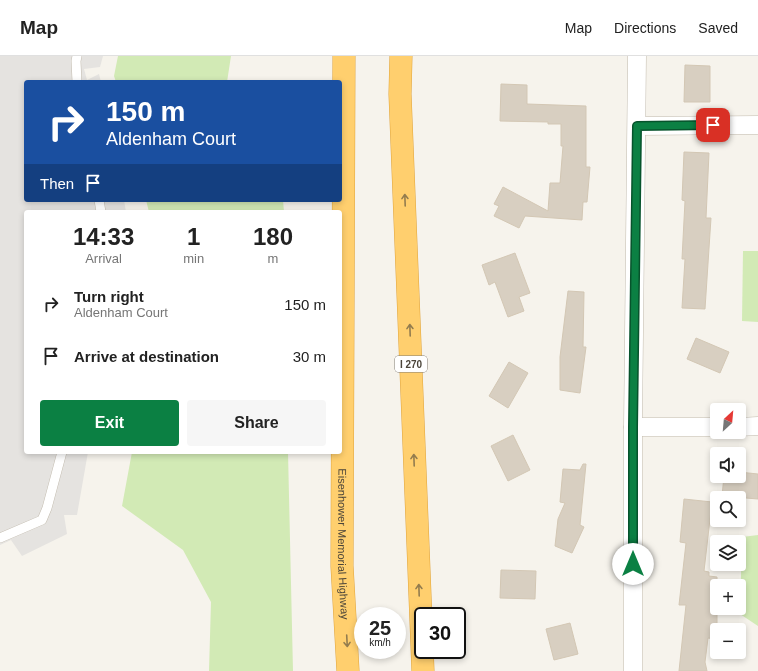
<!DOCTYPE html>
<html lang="en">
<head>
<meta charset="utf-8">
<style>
  body { margin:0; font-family:Arial,sans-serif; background:#f6f6f6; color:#222; height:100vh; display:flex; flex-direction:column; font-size:15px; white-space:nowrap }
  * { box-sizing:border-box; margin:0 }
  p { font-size:13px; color:#767676 }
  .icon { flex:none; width:22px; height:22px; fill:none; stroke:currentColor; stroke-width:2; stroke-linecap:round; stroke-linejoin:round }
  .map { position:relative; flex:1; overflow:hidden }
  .panel { position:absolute; left:24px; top:154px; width:318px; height:244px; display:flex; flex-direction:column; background:#fff; border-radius:4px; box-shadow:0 2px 6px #0003 }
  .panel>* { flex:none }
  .top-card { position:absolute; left:24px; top:24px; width:318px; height:122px; border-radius:4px; box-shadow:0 2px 6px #0003; background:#1a4fa0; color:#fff; overflow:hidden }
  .needle { width:26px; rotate:26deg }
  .tools { position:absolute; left:710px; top:347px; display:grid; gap:8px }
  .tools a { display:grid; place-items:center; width:36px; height:36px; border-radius:4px; background:#fff; box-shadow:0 2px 6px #0003; font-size:20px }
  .speed { position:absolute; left:354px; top:551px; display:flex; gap:8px; font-size:20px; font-weight:700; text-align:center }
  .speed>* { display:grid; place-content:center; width:52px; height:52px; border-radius:50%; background:#fff; box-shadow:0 2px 6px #0003; line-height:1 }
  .speed small { font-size:10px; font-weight:400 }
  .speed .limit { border:2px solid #111; border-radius:6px; background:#fff; color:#111 }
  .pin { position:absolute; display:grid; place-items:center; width:34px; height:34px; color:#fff; margin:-17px; border-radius:8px; box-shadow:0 2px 6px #0006 }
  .me { position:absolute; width:44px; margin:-22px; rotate:0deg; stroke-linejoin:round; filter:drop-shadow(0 0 3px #0008) }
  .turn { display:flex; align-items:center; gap:14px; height:84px; padding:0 16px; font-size:18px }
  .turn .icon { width:52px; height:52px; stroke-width:2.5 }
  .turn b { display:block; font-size:28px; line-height:34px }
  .then { display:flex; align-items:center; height:38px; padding:0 16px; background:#0003; gap:8px; font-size:15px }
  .eta { display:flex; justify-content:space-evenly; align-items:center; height:68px; text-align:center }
  .eta b { font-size:24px; font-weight:600; line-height:28px }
  .primary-button { display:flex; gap:8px; margin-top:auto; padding:8px 16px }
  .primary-button a { flex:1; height:46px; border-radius:4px; background:#0b8043; color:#fff; font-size:16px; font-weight:600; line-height:46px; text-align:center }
  .primary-button a+a { background:#f6f6f6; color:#222 }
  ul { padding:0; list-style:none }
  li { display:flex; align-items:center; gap:12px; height:52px; padding:0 16px }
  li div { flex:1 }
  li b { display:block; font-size:15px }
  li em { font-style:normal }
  header { display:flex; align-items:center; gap:24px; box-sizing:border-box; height:56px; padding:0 20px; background:#fff; border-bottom:1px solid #e0e0e0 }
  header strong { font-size:19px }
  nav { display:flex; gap:22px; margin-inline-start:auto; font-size:14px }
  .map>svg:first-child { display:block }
  .green { fill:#d2eab5 }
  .parking { fill:#e5e3e0 }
  .building { fill:#d8cfc1; stroke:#d3c7b4 }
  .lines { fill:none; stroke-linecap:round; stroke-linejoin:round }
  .lane-casing { stroke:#c2bbae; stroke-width:10 }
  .street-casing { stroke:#c2bbae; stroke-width:19 }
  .highway-casing { stroke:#e0a43c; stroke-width:23 }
  .lane { stroke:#fff; stroke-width:9 }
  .street { stroke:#fff; stroke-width:18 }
  .highway { stroke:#ffcf6e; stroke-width:22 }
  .oneway { stroke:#937c4e }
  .route-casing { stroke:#07532c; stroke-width:10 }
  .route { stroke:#0b8043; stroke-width:7 }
  .labels { text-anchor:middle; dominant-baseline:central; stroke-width:4; stroke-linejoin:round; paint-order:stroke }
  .shield { fill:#fff; stroke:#817c74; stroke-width:1 }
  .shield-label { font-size:10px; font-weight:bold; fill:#4b4439 }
  .street-label { font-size:11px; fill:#4b4439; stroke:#fff }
</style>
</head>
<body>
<header>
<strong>Map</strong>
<nav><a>Map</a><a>Directions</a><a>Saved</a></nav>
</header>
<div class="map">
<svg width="758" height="615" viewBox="0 0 758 615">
  <rect width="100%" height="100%" fill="#f6f3ec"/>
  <g class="green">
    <path d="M118 0H231L227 26H116L114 20Z"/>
    <path d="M146 144H283L284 156H149Z"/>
    <path d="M743 195H758V266L742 265Z"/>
    <path d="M132 396H288L293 615H209L211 546 183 494 122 450Z"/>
    <path d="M758 479V570L740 558 742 481Z"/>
  </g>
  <path class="parking" d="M0 0H103L100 11 84 13 87 24 99 18 101 26H26V144H124L126 156H26V396H88L77 459H64L67 478 22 500 11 484 0 489Z"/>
  <g class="building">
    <path d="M685 9 710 10V46H684Z"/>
    <path d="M501 28 527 29V48L586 50V111H590L587 146H583L582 164 525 160 519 172 494 160 499 150 494 148 503 131 548 155 550 127H560L563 90H561V68H548V66L500 65Z"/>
    <path d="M684 96 709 97 706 162H711L705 253 682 252 685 203H682L685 145 682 144Z"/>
    <path d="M515 197 530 237 519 241 524 255 508 261 495 226 489 229 482 209Z"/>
    <path d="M568 235 584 236 583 291H586L580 337 560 334V301Z"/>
    <path d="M696 282 729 296 720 317 687 303Z"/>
    <path d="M509 306 528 317 508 352 489 340Z"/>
    <path d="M513 379 530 414 508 425 491 390Z"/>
    <path d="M583 408H586L580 469 584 471 572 497 555 490 558 463 565 447 560 446 563 413 580 414Z"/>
    <path d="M739 416 758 418V443L722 440 724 420H739Z"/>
    <path d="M684 443 712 446 704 515 709 516V520L717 521V569L716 583 708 582 705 606 707 615H679L686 549H679L686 487 680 486Z"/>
    <path d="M501 514 536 515 535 543 500 542Z"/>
    <path d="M570 567 578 598 554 604 546 573Z"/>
  </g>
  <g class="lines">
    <defs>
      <g id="lane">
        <path d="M77 0 76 5 77 26"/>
        <path d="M99 144 101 156"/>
        <path d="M0 482 42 464 47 452 62 396"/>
      </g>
      <g id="street">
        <path d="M637 70 758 69"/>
        <path d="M633 371H717"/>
        <path d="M739 371 758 370"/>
        <path d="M633 615V371L637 0"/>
      </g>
      <g id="highway">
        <path id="s1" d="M344 0 342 510 348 615"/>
        <path d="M401 0 400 38 423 615"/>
      </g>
    </defs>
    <use href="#lane" class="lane-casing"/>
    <use href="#street" class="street-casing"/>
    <use href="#highway" class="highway-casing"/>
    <use href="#lane" class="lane"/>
    <use href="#street" class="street"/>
    <use href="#highway" class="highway"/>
  </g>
  <defs><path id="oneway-shaft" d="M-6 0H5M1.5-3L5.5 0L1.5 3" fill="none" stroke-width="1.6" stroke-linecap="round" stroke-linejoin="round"/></defs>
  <g class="oneway">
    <use href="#oneway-shaft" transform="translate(405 144) rotate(-92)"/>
    <use href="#oneway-shaft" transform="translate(410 274) rotate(-92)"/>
    <use href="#oneway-shaft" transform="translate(414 404) rotate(-92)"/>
    <use href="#oneway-shaft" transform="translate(419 534) rotate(-92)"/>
    <use href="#oneway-shaft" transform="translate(347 585) rotate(87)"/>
  </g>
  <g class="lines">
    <defs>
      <path id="route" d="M633 508V371L637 70 713 69"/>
    </defs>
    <use href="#route" class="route-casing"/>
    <use href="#route" class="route"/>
  </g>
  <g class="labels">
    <rect class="shield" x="395" y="300" width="32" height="16" rx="3"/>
    <g class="shield-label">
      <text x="411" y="308">I 270</text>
    </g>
    <g class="street-label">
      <text stroke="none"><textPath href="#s1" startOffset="488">Eisenhower Memorial Highway</textPath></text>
    </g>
  </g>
</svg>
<div class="tools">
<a><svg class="needle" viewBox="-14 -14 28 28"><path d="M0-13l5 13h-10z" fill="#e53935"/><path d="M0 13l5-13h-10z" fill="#767676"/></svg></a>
<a><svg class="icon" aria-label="sound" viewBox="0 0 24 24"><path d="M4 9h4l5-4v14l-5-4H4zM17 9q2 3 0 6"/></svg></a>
<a><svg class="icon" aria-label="search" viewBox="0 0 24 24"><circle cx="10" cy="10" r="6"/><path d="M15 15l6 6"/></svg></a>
<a><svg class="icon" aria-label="layers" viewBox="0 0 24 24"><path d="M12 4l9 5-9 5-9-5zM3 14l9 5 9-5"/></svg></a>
<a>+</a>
<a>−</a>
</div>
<div class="speed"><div>25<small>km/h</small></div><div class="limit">30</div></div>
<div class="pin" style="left:713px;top:69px;background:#d93025"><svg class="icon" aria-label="arrive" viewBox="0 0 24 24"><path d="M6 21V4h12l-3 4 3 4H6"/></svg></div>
<svg class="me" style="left:633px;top:508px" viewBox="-20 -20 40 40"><circle r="19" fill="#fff"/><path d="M0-13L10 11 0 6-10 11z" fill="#0b8043"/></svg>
<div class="top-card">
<div class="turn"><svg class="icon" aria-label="right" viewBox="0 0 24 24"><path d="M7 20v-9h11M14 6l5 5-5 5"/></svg><div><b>150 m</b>Aldenham Court</div></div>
<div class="then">Then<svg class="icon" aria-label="arrive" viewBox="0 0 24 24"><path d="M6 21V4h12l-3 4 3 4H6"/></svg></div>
</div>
<section class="panel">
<div class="eta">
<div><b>14:33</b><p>Arrival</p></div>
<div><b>1</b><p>min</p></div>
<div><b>180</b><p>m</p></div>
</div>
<ul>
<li><svg class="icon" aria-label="right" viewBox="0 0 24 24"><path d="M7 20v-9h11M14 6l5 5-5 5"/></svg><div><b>Turn right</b><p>Aldenham Court</p></div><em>150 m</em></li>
<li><svg class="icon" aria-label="arrive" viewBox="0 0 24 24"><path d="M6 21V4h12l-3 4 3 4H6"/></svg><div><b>Arrive at destination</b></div><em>30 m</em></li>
</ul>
<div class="primary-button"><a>Exit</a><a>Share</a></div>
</section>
</div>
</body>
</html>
